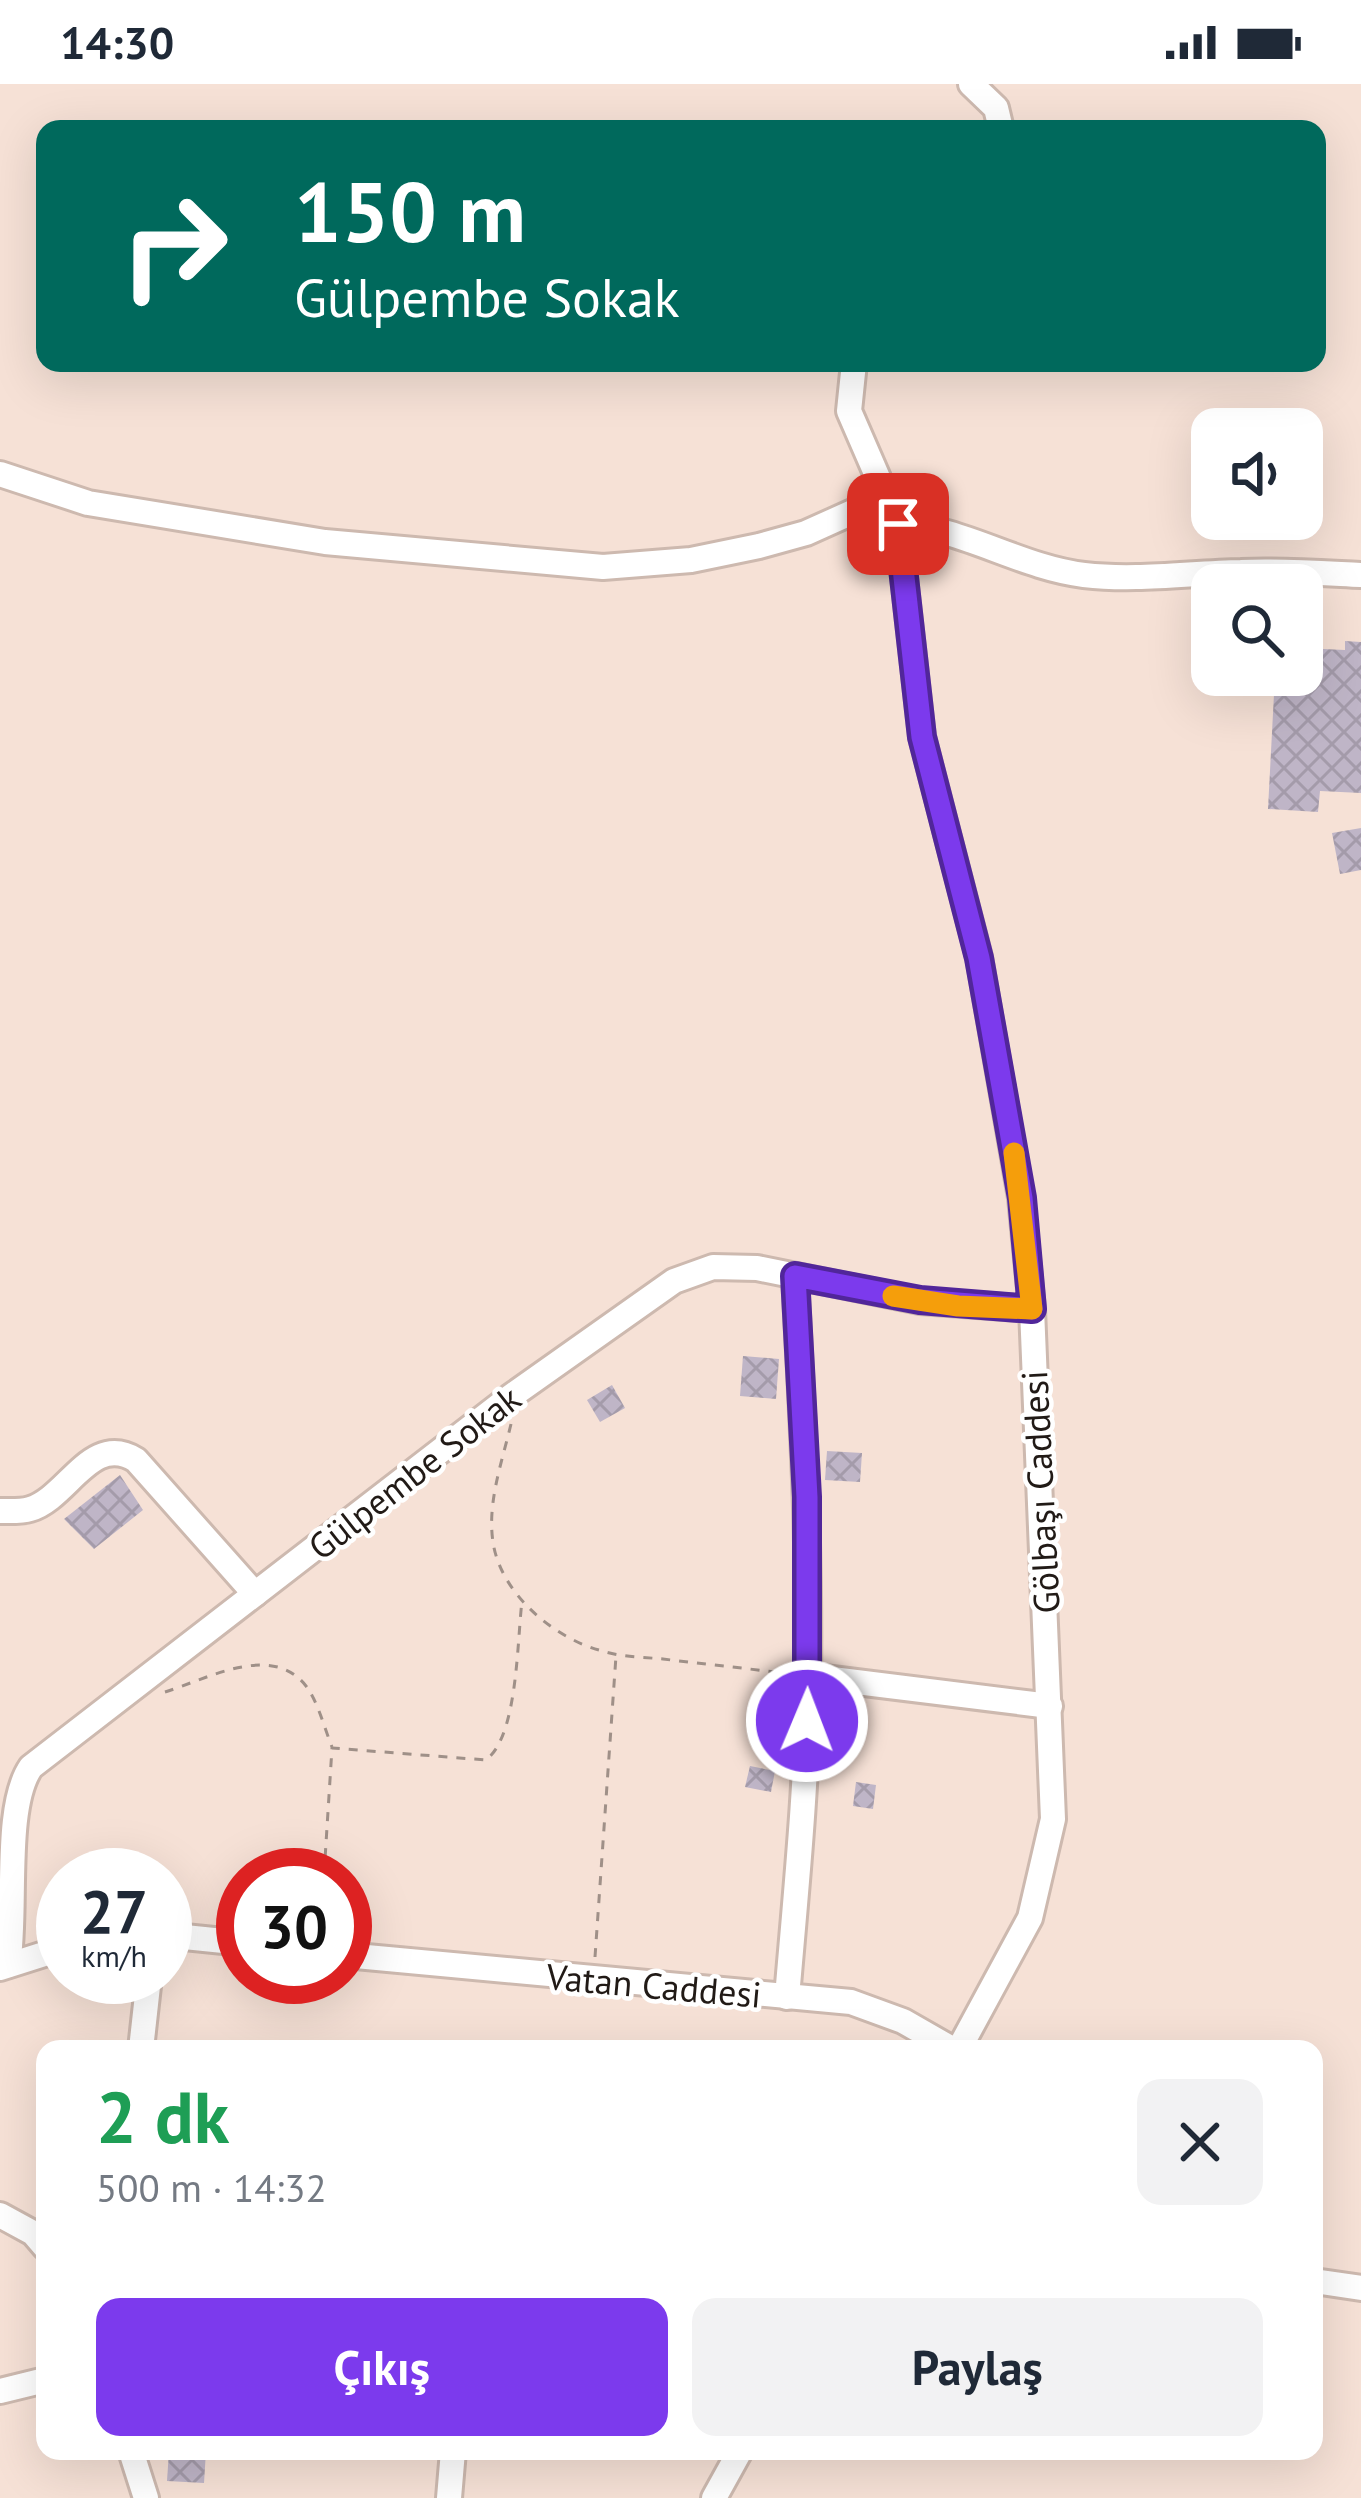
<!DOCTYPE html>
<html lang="tr">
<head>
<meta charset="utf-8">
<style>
  body { margin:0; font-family:"PT Sans",sans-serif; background:#f2f2f3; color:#1f2937; height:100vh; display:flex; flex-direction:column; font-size:45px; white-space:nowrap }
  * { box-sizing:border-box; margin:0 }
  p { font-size:39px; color:#747a83 }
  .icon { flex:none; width:66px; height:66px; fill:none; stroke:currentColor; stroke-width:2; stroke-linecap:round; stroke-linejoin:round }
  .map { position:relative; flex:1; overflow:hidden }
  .drawer { position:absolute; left:36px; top:1956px; width:1287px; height:420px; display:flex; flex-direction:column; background:#fff; border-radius:24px; box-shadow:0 12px 48px #0002 }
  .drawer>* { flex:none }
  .hud { position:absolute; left:36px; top:36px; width:1290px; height:252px; border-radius:24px; box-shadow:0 12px 48px #0002; background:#00695c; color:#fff; overflow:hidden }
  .controls { position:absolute; left:1191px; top:324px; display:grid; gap:24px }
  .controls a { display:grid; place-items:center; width:132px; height:132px; border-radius:24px; background:#fff; box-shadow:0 12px 48px #0002; font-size:60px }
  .speed { position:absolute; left:36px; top:1764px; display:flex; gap:24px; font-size:60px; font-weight:700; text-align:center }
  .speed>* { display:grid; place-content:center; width:156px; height:156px; border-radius:50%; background:#fff; box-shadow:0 12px 48px #0002; line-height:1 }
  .speed small { font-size:30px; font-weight:400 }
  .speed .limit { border:18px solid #d22; background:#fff; color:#111 }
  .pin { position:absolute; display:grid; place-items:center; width:102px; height:102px; color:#fff; margin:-51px; border-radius:24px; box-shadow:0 6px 18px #0006 }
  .me { position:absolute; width:132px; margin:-66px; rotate:1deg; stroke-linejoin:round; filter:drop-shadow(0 0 9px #0008) }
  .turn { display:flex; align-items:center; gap:42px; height:252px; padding:0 60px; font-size:54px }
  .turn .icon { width:156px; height:156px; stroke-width:2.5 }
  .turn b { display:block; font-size:84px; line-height:102px }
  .round { display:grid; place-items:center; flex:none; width:126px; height:126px; border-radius:24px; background:#f2f2f3 }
  .overview { display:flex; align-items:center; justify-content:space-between; height:204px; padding:0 60px }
  h1 { font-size:72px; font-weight:700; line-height:90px; color:#1e9e55 }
  .action { display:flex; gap:24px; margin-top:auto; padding:24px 60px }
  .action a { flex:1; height:138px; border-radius:24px; background:#7c3aed; color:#fff; font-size:48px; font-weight:700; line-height:138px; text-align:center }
  .action a+a { background:#f2f2f3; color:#1f2937 }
  .status { display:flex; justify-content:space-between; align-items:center; height:84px; padding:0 60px; background:#fff; direction:ltr }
  .status svg { height:33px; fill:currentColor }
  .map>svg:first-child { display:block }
  .building { fill:url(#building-cross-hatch) }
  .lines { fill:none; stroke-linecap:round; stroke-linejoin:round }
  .minor-casing { stroke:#cdb9af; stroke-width:30 }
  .path { stroke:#9f9088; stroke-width:3; stroke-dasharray:9 9; stroke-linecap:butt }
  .minor { stroke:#fff; stroke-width:24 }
  .route-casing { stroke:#51269a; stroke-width:30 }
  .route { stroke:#7c3aed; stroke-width:21 }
  .slow { stroke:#f59e0b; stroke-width:21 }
  .labels { text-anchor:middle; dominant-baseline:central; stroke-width:9; stroke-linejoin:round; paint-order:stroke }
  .street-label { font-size:36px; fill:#211a16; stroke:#fff }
</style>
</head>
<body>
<div class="status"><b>14:30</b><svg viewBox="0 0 49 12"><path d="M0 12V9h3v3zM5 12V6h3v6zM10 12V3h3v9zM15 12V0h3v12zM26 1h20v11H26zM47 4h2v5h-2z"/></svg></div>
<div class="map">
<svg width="1361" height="2414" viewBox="0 0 1361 2414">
  <defs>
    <pattern id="building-cross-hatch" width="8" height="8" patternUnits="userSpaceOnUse" patternTransform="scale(3)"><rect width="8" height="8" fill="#bfb5c7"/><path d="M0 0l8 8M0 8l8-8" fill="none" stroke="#a49baa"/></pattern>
  </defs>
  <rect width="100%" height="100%" fill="#f6e1d6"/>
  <g class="building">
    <path d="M1345 557 1361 558V709L1320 707 1318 728 1268 725 1275 591H1302V564L1345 566Z"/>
    <path d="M1361 744V786L1340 790 1332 749Z"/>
    <path d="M743 1272 779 1275 776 1315 740 1312Z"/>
    <path d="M612 1301 625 1324 600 1338 587 1316Z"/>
    <path d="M827 1367 862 1369 860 1398 825 1396Z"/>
    <path d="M120 1391 143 1426 94 1465 64 1435Z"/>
    <path d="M750 1682 775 1687 771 1708 745 1703Z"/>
    <path d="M856 1698 876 1701 873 1725 853 1722Z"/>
    <path d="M169 2367H206L204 2399 167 2397Z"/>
  </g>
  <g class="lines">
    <defs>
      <g id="minor">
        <path d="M971 0 996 24 1001 45"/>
        <path d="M854 279 849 327 898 440 922 653 979 873 1021 1114 1032 1225 1053 1735 1030 1834 959 1965"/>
        <path d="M0 390 88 419 325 458 603 483 691 476 759 462 806 449 886 413"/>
        <path d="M898 440C964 444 1019 483 1084 491 1136 497 1189 489 1241 488 1281 486 1321 489 1361 491"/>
        <path d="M0 1427C9 1427 20 1428 30 1425 68 1414 91 1348 136 1376L255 1510"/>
        <path d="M808 1592 1050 1622"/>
        <path d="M165 1851 243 1859"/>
        <path d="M345 1871 851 1918 903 1937 952 1965"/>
        <path d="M8 1881C17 1827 3 1723 31 1683L510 1313 674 1197 713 1183 757 1184 920 1217 1032 1225"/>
        <path d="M0 1884 63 1864"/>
        <path d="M787 1913C796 1807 807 1700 808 1594 810 1460 802 1326 795 1192"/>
        <path d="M141 1965 149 1893"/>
        <path d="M0 2131 33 2149 45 2163"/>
        <path d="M1314 2197 1361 2204"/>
        <path d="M0 2307 45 2296"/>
        <path d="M131 2367 146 2414"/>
        <path d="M449 2414 453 2367"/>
        <path d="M714 2414 740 2367"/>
      </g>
    </defs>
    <use href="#minor" class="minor-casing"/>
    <g class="path">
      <path d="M511 1340C502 1378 487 1419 493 1458 500 1508 552 1553 599 1566 619 1573 642 1573 663 1575 703 1580 743 1584 783 1589"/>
      <path d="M165 1608C207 1595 272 1558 306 1602 318 1618 324 1643 332 1663"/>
      <path d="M324 1791 332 1664 486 1676C518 1652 517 1557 522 1517"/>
      <path d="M595 1873 616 1572"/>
    </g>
    <use href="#minor" class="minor"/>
  </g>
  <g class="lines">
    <defs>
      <path id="route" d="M807 1637V1413L795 1192 920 1216 1032 1225 1022 1114 979 874 922 653 898 440"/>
    </defs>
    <use href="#route" class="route-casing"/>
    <use href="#route" class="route"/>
    <path class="slow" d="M893 1212 958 1222 1032 1225 1014 1069"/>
  </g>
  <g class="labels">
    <g class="street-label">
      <text transform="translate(414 1388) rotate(-38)">Gülpembe Sokak</text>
      <text transform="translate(1040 1408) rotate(-93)">Gölbaşı Caddesi</text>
      <text transform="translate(654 1901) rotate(5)">Vatan Caddesi</text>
    </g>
  </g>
</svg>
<div class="controls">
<a><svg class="icon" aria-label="sound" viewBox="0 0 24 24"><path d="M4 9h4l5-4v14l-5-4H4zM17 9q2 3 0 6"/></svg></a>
<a><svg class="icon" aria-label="search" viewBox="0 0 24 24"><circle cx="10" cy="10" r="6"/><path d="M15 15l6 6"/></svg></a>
</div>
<div class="speed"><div>27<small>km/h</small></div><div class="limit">30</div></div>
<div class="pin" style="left:898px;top:440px;background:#d93025"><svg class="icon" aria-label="arrive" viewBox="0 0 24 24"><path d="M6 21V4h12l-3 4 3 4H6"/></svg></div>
<svg class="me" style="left:807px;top:1637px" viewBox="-20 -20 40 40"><circle r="17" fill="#7c3aed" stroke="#fff" stroke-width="3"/><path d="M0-11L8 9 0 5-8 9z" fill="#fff"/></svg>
<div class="hud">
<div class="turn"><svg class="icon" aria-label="right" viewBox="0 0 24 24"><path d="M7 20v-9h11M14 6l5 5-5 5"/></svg><div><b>150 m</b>Gülpembe Sokak</div></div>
</div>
<section class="drawer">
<div class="overview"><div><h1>2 dk</h1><p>500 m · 14:32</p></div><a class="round"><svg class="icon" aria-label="close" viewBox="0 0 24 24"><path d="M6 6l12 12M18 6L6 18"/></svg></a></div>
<div class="action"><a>Çıkış</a><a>Paylaş</a></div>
</section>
</div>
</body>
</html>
